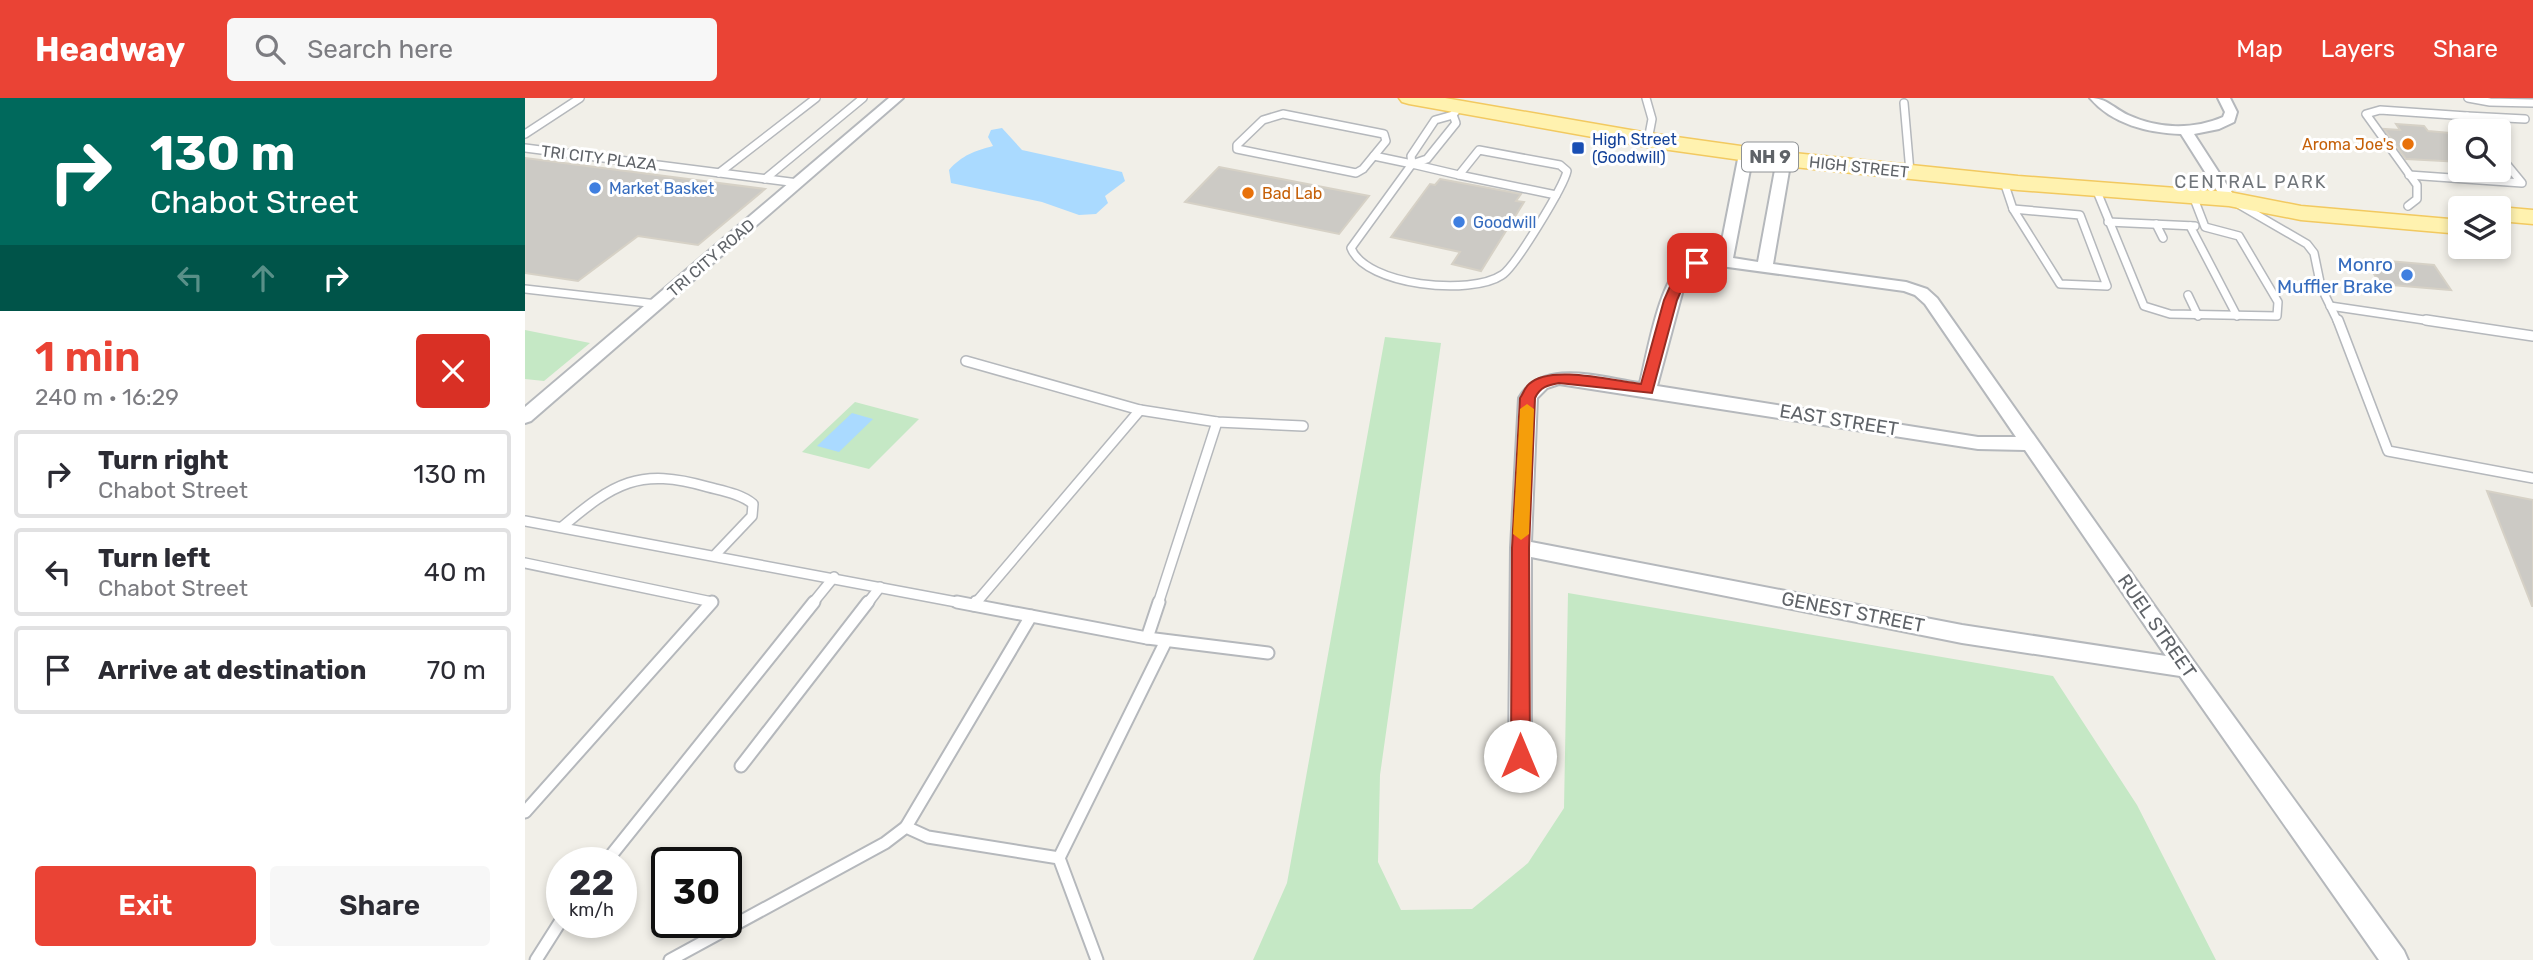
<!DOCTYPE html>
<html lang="en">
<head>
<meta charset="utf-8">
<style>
  body { margin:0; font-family:Rubik,sans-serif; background:#f7f7f7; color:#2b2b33; height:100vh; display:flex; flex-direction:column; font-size:26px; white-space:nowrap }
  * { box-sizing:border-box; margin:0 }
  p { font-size:23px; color:#7c7c81 }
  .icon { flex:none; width:38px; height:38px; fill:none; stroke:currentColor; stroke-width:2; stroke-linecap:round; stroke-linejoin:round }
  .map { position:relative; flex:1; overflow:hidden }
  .details { display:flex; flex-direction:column; background:#fff; width:525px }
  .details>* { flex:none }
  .guide { background:#00695c; color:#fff; overflow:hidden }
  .controls { position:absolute; left:1923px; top:21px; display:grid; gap:14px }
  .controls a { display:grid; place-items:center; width:63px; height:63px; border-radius:7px; background:#fff; box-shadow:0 4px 10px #0003; font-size:35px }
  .speed { position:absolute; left:21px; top:749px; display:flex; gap:14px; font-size:35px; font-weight:700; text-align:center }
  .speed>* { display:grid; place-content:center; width:91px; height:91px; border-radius:50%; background:#fff; box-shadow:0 4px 10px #0003; line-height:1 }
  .speed small { font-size:18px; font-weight:400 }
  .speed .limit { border:4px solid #111; border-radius:10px; background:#fff; color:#111 }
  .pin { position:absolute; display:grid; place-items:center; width:60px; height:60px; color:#fff; margin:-30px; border-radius:14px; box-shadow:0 4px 10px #0006 }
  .me { position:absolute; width:77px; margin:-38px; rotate:0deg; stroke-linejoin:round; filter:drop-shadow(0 0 5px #0008) }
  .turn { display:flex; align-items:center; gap:24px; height:147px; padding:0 35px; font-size:32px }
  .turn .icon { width:91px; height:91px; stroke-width:2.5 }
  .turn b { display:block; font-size:49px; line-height:60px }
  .lanes { display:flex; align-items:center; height:66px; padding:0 35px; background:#0003; justify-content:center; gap:35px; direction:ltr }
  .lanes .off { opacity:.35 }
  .round { display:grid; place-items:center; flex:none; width:74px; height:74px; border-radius:7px; background:#f7f7f7 }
  .headline { display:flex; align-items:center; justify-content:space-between; height:119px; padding:0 35px }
  h1 { font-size:42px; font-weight:600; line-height:52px; color:#ea4335 }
  .action { display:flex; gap:14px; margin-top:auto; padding:14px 35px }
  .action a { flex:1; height:80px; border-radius:7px; background:#ea4335; color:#fff; font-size:28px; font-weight:600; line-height:80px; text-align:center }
  .action a+a { background:#f7f7f7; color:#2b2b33 }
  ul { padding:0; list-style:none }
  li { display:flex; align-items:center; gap:21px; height:88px; margin:0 14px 10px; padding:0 21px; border:4px solid #e1e1e2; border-radius:7px }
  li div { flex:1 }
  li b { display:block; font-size:26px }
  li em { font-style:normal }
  header { display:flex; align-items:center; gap:42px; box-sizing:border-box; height:98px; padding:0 35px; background:#ea4335; color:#fff }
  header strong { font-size:33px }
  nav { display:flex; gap:38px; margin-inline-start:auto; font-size:24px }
  .search { width:490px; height:63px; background:#f7f7f7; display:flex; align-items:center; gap:18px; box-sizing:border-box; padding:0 24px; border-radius:7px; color:#7c7c81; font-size:26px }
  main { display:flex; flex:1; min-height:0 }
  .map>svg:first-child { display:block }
  .green { fill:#c5e8c5 }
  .water { fill:#aadaff }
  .building { fill:#cccac5; stroke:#d6d1c6; stroke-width:2 }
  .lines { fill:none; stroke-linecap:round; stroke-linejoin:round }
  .lane-far2-casing { stroke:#b5b8bc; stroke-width:10 }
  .lane-far1-casing { stroke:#b5b8bc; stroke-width:12 }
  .lane-casing { stroke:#b5b8bc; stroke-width:15 }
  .street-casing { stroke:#b5b8bc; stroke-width:4 }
  .primary-casing { stroke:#f2c960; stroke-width:3 }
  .lane-far2 { stroke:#fff; stroke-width:7 }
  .lane-far1 { stroke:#fff; stroke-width:9 }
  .lane { stroke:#fff; stroke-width:11 }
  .street { fill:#fff; fill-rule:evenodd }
  .primary { fill:#fff2af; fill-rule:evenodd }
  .route { fill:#ea4335; stroke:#982c22; stroke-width:2 }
  .slow { fill:#f59e0b }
  .food-dot { fill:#e8710a; stroke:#fff; stroke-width:2.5 }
  .transit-dot { fill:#1a4fb4; stroke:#fff; stroke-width:2.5 }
  .shop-dot { fill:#3f7fe0; stroke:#fff; stroke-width:2.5 }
  .labels { text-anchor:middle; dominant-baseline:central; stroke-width:6; stroke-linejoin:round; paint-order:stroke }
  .far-transit-label { font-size:16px; fill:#164399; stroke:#fff; text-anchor:start }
  .far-food-label { font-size:16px; fill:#c56008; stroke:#fff; text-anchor:end }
  .far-street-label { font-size:16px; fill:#5f6368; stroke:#fff }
  .far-shop-label { font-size:16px; fill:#366cbe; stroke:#fff; text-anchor:start }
  .shield { fill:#fff; stroke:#8f9295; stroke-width:2 }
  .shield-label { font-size:18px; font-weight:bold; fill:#5f6368 }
  .far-neighbourhood-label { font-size:18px; letter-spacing:2px; fill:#70757a; stroke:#fff }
  .shop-label { font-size:19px; fill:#366cbe; stroke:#fff; text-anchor:end }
  .street-label { font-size:19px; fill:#5f6368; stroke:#fff }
</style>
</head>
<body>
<header>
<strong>Headway</strong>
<div class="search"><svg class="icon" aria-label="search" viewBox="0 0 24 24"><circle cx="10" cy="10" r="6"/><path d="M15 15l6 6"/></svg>Search here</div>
<nav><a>Map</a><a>Layers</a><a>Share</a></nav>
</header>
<main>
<section class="details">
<div class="guide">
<div class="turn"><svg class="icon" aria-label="right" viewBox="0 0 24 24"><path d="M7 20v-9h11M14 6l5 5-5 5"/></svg><div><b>130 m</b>Chabot Street</div></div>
<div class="lanes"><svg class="icon off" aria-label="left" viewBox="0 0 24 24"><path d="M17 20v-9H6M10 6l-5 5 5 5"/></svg><svg class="icon off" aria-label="ahead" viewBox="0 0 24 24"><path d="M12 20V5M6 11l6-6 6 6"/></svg><svg class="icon" aria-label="right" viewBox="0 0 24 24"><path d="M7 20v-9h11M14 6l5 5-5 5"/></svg></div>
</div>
<div class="headline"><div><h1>1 min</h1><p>240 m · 16:29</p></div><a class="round" style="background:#d93025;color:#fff"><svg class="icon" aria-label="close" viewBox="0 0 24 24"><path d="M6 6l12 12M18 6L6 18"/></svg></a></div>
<ul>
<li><svg class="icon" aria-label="right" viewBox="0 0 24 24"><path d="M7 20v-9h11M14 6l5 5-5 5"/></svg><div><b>Turn right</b><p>Chabot Street</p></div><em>130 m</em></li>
<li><svg class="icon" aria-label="left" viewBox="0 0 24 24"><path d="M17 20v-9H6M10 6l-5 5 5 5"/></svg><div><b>Turn left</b><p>Chabot Street</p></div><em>40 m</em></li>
<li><svg class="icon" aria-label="arrive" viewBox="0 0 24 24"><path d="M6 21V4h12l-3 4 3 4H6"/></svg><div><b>Arrive at destination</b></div><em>70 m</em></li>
</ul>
<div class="action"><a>Exit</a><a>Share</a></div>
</section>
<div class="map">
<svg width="2008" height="862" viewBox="0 0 2008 862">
  <rect width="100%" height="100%" fill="#f1efe8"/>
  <g class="green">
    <path d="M0 232 65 245 19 283 0 281Z"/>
    <path d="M860 239 916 245 855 677 853 764 876 812 947 811 1003 765 1039 710 1043 495 1528 578 1612 707 1691 862H728L762 785Z"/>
    <path d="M330 304 394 321 344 371 277 354Z"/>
  </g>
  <g class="water">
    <path d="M477 30 497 52 597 74 600 83 580 98 583 105 571 116 554 117 517 104 426 85 424 72C437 57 450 53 468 48L463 39 466 32Z"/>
    <path d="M327 315 348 321 314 354 292 348Z"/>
  </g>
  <g class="building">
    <path d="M1871 26 1899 28 1903 33 1936 36V64L1881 61 1859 31 1875 32Z"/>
    <path d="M0 60 240 91 173 147 113 138 53 183 0 175Z"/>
    <path d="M694 69 844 98 814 136 660 104Z"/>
    <path d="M915 81 996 96 991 103 999 104 956 173 927 166 935 154 866 139 905 86 910 87Z"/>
    <path d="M1840 161 1909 167 1926 192 1855 186Z"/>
    <path d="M1962 393 2008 402V508H2007Z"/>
  </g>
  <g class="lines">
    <defs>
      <g id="lane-far2">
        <path d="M1121 0 1127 21 1123 42"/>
        <path d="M1943 0 1965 4 2008 5"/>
        <path d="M1379 5 1385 74"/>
        <path d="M758 16 859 36 861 43 838 71 831 75 712 51V47L738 22Z"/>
        <path d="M1955 33 1942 18 2000 21"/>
        <path d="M0 36 55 0"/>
        <path d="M0 50 273 85"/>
        <path d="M954 52 1035 67 1042 73C1039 88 990 169 977 177 946 198 841 188 826 150L887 66 934 77Z"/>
        <path d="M849 58 887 66"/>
        <path d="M887 66 902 61 931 25 928 17"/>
        <path d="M887 66 886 58 910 22 928 17 931 13"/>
        <path d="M194 75 291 0"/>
        <path d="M934 77 1031 97"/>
        <path d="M1884 77 1997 85 1974 57"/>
        <path d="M240 81 338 0"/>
        <path d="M1479 84 1488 111"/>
        <path d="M1571 91 1619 208 1645 216 1752 218 1753 204 1714 138 1680 129 1668 98"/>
        <path d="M1713 106 1782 146 1789 155 1796 189 1813 224"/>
        <path d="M1883 108 1892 101V87L1841 16 1855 12 1942 18"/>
        <path d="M1488 111 1555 117 1582 188 1535 186Z"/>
        <path d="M1583 124 1670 128"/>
        <path d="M1631 126 1638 140"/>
        <path d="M1665 128 1712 218"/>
        <path d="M0 191 132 206"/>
        <path d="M1663 197 1673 218"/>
        <path d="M1805 208 1913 224"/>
      </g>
      <g id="lane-far1">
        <path d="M1813 222 1863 353 2008 380"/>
        <path d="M1901 222 2008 238"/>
        <path d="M441 263 615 312 692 324 778 328"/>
        <path d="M0 423 442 506"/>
        <path d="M37 429C89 385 114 369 183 389 198 393 216 396 228 406L227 418 190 457"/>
        <path d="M0 465 187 504 185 506"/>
        <path d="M287 506 309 479"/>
        <path d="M342 506 355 489"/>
        <path d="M450 506 615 312"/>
        <path d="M633 506 692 324"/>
      </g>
      <g id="lane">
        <path d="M432 504 622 540 743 555"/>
        <path d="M449 507 451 504"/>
        <path d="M622 540 634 504"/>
        <path d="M216 668 343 504"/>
        <path d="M0 714 187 504"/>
        <path d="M381 729 506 518"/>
        <path d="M534 760 641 543"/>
        <path d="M80 765 289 504"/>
        <path d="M11 862 37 821"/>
        <path d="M145 862 360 745 381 729 403 739 534 760 572 862"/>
      </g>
      <g id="street">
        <path d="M364 0H378L6 323 0 325V309Z"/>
        <path d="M1565 0C1582 0 1588 10 1603 17 1633 31 1668 32 1698 19L1700 14 1693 0H1705L1712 14 1709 24 1694 31 1669 36 1711 101 1709 104H1699L1656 36C1623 35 1587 26 1565 0Z"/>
        <path d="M1221 52 1228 56 1208 160 1233 164 1252 61 1259 57 1266 61 1248 166 1381 184 1402 191 1412 200 1669 564 1879 853 1883 862H1854L1655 578 1437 545 1006 459V658L1003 665 995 668 987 665 984 658 986 450 994 300C1018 259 1076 280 1115 285 1122 257 1133 191 1153 171 1162 161 1181 156 1194 158L1214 56ZM1188 167 1379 193 1390 197 1400 206 1491 339H1453L1132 288 1160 184 1169 173ZM1034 286 1453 351 1500 352 1641 558 1437 527 1006 444 1012 300 1022 290Z"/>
      </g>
      <g id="primary">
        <path d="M874 0H920L1123 35 1259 54 1493 78 1704 94 1776 108 1936 122V136L1776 122 1704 108 1493 92 1259 68 1123 49 884 6 877 4Z"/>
        <path d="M1974 109 2008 112V126L1974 123V110H1969Z"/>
      </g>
    </defs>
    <use href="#lane-far2" class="lane-far2-casing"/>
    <use href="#lane-far1" class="lane-far1-casing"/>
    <use href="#lane" class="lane-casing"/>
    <use href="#street" class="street-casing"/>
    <use href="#primary" class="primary-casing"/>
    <use href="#lane-far2" class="lane-far2"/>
    <use href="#lane-far1" class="lane-far1"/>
    <use href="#lane" class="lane"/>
    <use href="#street" class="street"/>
    <use href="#primary" class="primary"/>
  </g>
  <path class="route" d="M1172 161 1178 165 1163 177 1152 202 1127 295 1034 285C1023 287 1015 289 1010 300L1004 450 1005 658 1002 664 995 666 989 664 986 658 987 450 995 300C998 296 1000 289 1004 286 1025 266 1089 283 1116 286L1139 202 1151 175Z"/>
  <path class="slow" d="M1002 306 1009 311 1004 436 996 442 988 436 995 311Z"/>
  <g class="food-dot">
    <circle cx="1883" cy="46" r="7"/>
    <circle cx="723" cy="95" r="7"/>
  </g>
  <rect class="transit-dot" x="1046" y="43" width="14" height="14" rx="3.5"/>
  <g class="shop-dot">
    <circle cx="70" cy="90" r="7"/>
    <circle cx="934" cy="124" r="7"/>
    <circle cx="1882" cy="177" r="7"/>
  </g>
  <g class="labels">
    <g class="far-transit-label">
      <text x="1067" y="41">High Street<tspan x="1067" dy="18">(Goodwill)</tspan></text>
    </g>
    <g class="far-food-label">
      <text x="1869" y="46">Aroma Joe's</text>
      <text x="737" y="95" text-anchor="start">Bad Lab</text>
    </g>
    <g class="far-street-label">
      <text transform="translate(74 60) rotate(7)">TRI CITY PLAZA</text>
      <text transform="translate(1334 69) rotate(6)">HIGH STREET</text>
      <text transform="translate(186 160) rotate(-41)">TRI CITY ROAD</text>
    </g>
    <g class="far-shop-label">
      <text x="84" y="90">Market Basket</text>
      <text x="948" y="124">Goodwill</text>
    </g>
    <rect class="shield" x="1217" y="44.5" width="56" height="29" rx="5"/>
    <g class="shield-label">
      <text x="1245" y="59">NH 9</text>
    </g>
    <g class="far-neighbourhood-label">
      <text x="1726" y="84">CENTRAL PARK</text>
    </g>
    <g class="shop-label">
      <text x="1868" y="166">Monro<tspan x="1868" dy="22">Muffler Brake</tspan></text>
    </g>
    <g class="street-label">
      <text transform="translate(1314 322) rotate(9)">EAST STREET</text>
      <text transform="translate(1328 514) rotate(11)">GENEST STREET</text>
      <text transform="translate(1632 528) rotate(55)">RUEL STREET</text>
    </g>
  </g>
</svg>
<div class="controls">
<a><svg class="icon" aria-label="search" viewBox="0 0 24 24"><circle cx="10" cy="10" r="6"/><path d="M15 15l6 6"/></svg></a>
<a><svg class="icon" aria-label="layers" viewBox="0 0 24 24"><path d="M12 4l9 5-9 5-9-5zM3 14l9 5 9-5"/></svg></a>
</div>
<div class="speed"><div>22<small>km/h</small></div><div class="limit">30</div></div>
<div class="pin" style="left:1172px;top:165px;background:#d93025"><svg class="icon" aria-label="arrive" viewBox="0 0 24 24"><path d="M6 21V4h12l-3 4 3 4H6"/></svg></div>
<svg class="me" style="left:995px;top:658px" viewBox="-20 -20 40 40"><circle r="19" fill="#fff"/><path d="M0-13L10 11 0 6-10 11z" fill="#ea4335"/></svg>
</div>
</main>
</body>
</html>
